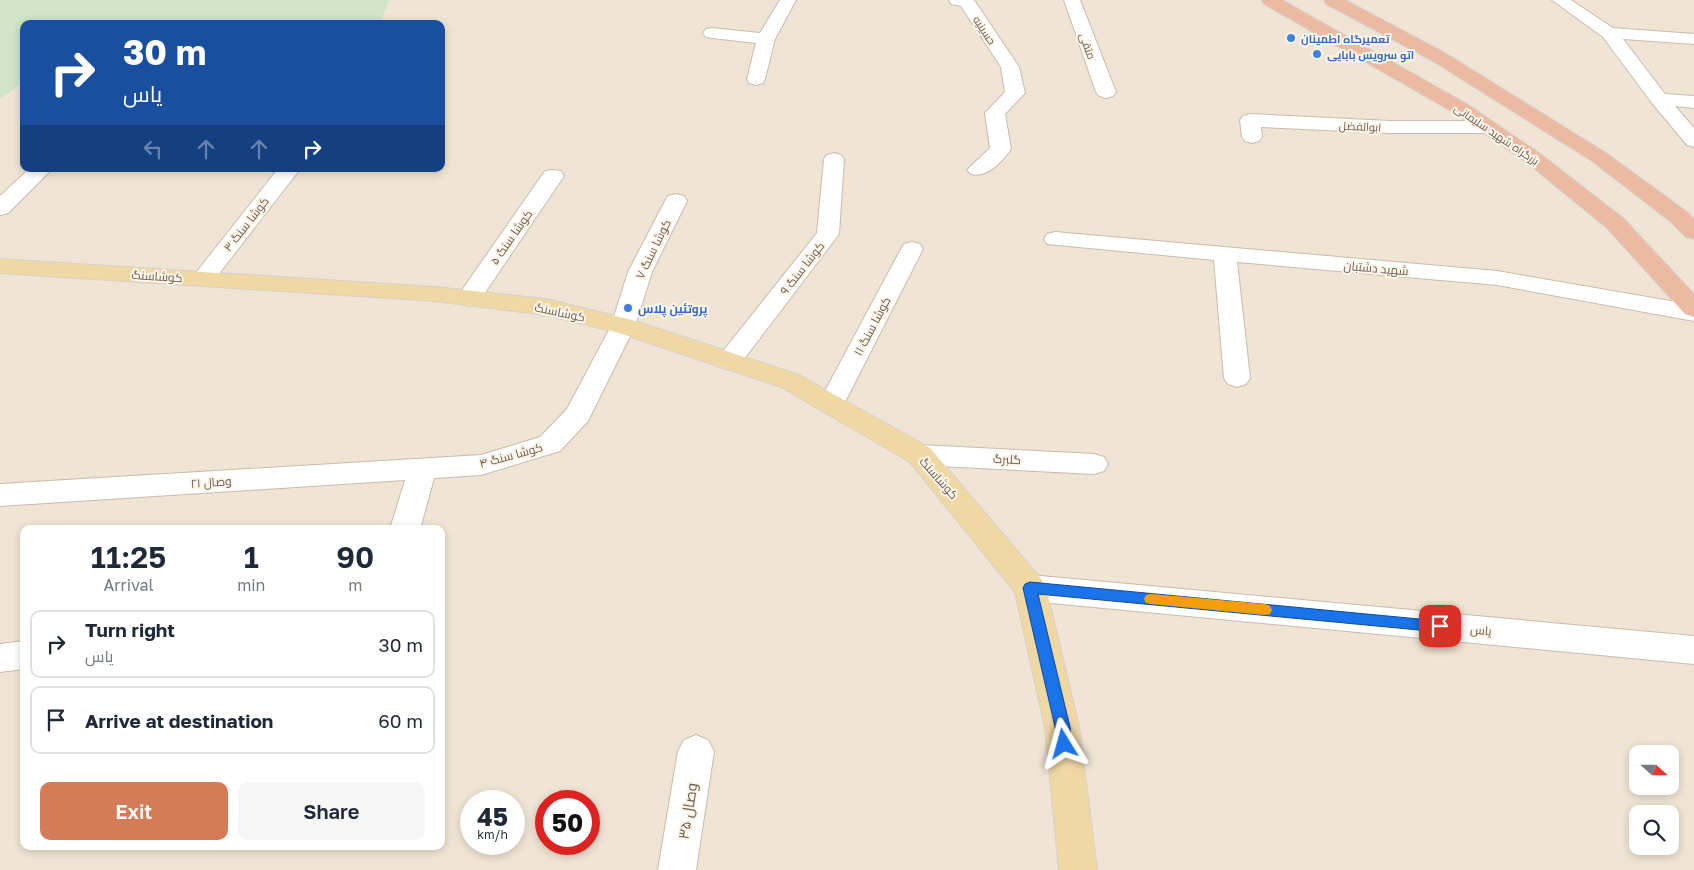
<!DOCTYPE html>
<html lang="en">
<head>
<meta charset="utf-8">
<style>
  body { margin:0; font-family:"Golos Text",Cairo,sans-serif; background:#f6f6f7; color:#1f2937; height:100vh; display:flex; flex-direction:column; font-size:19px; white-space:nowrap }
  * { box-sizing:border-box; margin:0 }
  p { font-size:16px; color:#747a83 }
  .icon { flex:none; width:28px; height:28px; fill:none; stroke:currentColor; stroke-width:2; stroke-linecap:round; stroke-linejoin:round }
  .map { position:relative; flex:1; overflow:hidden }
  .details { position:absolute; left:20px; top:525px; width:425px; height:325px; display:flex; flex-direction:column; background:#fff; border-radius:10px; box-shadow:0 2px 8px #0003 }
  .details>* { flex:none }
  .hud { position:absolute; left:20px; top:20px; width:425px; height:152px; border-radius:10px; box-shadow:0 2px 8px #0003; background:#1a4fa0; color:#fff; overflow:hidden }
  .needle { width:32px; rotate:111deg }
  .controls { position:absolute; left:1629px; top:745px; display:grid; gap:10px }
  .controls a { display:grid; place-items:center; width:50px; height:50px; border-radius:10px; background:#fff; box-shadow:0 2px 8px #0003; font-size:25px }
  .speed { position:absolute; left:460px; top:790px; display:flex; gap:10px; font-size:25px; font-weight:700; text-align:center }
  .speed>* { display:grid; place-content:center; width:65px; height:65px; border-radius:50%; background:#fff; box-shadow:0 2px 8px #0003; line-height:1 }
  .speed small { font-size:12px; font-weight:400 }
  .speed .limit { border:8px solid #d22; background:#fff; color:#111 }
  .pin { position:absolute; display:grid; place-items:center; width:42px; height:42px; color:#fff; margin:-21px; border-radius:10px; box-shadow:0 2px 8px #0006 }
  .me { position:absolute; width:55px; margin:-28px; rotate:352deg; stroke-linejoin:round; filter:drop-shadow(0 0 4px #0008) }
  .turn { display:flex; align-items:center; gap:18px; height:105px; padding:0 20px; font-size:22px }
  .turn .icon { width:65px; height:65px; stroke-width:2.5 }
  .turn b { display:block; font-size:35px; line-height:42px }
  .lanes { display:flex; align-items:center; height:48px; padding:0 20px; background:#0003; justify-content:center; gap:25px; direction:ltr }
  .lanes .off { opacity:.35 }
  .eta { display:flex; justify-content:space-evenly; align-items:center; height:85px; text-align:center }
  .eta b { font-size:30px; font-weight:600; line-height:35px }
  .cta { display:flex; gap:10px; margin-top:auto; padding:10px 20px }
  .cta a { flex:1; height:58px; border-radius:10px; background:#d47b58; color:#fff; font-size:20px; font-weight:600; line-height:58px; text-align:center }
  .cta a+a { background:#f6f6f7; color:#1f2937 }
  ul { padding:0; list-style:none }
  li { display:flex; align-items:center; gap:15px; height:68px; margin:0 10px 8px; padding:0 10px; border:2px solid #e0e1e3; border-radius:10px }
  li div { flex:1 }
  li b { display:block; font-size:19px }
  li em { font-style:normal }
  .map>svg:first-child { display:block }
  .residential { fill:#f0e5d4; fill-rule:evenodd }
  .green { fill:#d0e5c5 }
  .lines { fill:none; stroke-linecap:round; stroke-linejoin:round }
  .minor-casing { stroke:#c8bbac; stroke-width:2 }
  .major-casing { stroke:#d6d1cd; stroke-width:2 }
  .highway-casing { stroke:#d6d1cd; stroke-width:2 }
  .minor { fill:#fff; fill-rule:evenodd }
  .major { fill:#f0d8a5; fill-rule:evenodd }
  .highway { fill:#ecbaa3; fill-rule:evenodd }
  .route { fill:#1a73e8; stroke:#114b97 }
  .slow { fill:#f59e0b }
  .shop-dot { fill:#3f7fe0; stroke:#fcf6ea; stroke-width:2 }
  .labels { text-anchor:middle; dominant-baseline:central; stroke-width:4; stroke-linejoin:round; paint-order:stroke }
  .far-street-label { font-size:11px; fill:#6e5b4d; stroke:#fcf6ea }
  .far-shop-label { font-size:11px; font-weight:bold; fill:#366cbe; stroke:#fcf6ea; text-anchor:start }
  .street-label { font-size:12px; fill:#6e5b4d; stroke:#fcf6ea }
  .shop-label { font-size:12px; font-weight:bold; fill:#366cbe; stroke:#fcf6ea; text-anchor:start }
  .near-street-label { font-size:15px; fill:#6e5b4d; stroke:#fcf6ea }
</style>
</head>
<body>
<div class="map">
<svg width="1694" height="870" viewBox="0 0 1694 870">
  <rect width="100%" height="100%" fill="#f9f2e5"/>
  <path class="residential" d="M0 0H1694V870H0ZM24 24H441V169H24ZM24 529H441V846H24ZM1638 754H1670V786H1638ZM471 801H514V844H471ZM546 801H589V844H546ZM1638 814H1670V846H1638Z"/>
  <path class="green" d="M0 0H389L380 24H24V82L0 99Z"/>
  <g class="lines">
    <defs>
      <g id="minor">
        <path d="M780 0H796L775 39 765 79 763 83 756 85 749 83 747 79 756 43 712 38 706 37 703 33 706 29 712 28 760 33Z"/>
        <path d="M949 0H974L1019 67 1025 93 1005 114 1011 149C1002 162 987 178 971 174L967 170 990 148 985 113 1005 92 1001 67 961 6 951 4Z"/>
        <path d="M1064 0H1080L1116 92 1113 96 1106 98 1099 96 1096 92Z"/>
        <path d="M1552 0H1571L1613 28 1694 34V44L1623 39 1665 94 1694 96V108L1675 106 1694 128V147L1687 145 1652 103 1603 37Z"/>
        <path d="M1250 114 1390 121H1487L1494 123 1497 127 1494 131 1487 133H1390L1261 127 1262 137 1259 141 1252 143 1245 141 1242 137 1240 120 1243 116Z"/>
        <path d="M834 153 841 155 844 159 839 234 738 367 729 369 720 367 716 361 720 355 817 233 824 159 827 155Z"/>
        <path d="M29 169H52L8 213 0 215V196Z"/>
        <path d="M278 169H300L211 284 203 286 195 284 191 279 195 274Z"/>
        <path d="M553 170 561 171 564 176 478 303 469 306 460 303 457 298 460 293 545 171Z"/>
        <path d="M676 194 684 196 687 201 652 272 635 326 588 421 560 451 481 475 434 478 420 529H390L405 480 0 506V484L481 455 540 437 567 409 611 326 628 272 665 201 668 196Z"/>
        <path d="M1055 232 1497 271 1694 305V321L1497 285 1237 262 1250 378 1246 384 1237 387 1228 384 1224 378 1214 260 1047 244 1044 239 1047 234Z"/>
        <path d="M912 242 920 244 923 249 844 404 840 411 831 413 822 411 818 404 901 249 904 244Z"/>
        <path d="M920 445 1094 454 1104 457 1108 464 1104 471 1094 474 920 465 910 462 906 455 910 448Z"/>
        <path d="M1030 575 1694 636V664L1030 601 1019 597 1014 588 1019 579Z"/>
        <path d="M24 641V669L0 672V644Z"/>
        <path d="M696 735 708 740 714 751 696 870H658L678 751 684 740Z"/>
      </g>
      <path id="major" d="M0 259 435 287 546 299 632 320 799 375 930 448 1041 579 1046 588 1079 727 1097 870H1059L1045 727 1015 592 910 462 781 387 616 332 546 315 435 301 0 273Z"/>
      <g id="highway">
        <path d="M1262 0H1282L1467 104 1539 153 1623 218 1694 294V317L1685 314 1607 228 1525 161 1453 112 1264 4Z"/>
        <path d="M1324 0H1345L1445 53 1606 153 1687 212 1694 219V239L1686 237 1671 222 1592 161 1433 61 1326 4Z"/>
      </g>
    </defs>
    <use href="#minor" class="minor-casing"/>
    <use href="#major" class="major-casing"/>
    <use href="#highway" class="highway-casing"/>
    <use href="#minor" class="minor"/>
    <use href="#major" class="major"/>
    <use href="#highway" class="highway"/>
  </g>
  <path class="route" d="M1030 582 1440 621 1445 622 1447 626 1445 630 1440 632 1038 594 1070 727 1072 744 1070 749 1064 751 1059 749 1055 727 1023 588 1025 584Z"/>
  <path class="slow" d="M1151 594 1265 604 1270 606 1272 610 1270 614 1265 615 1151 604 1146 603 1144 599 1146 595Z"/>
  <g class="shop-dot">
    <circle cx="1291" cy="38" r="5"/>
    <circle cx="1317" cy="54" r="5"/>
    <circle cx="628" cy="308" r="5"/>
  </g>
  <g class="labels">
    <g class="far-street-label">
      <text transform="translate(985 30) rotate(57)">حسینیه</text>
      <text transform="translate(1088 46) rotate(70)">متقی</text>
      <text transform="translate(1360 126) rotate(3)">ابوالفضل</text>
      <text transform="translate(1497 134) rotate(34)">بزرگراه شهید سلیمانی</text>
    </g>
    <g class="far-shop-label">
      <text x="1301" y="38">تعمیرگاه اطمینان</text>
      <text x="1327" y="54">اتو سرویس بابایی</text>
    </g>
    <g class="street-label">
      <text transform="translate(246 224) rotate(-52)">کوشا سنگ ۳</text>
      <text transform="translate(511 237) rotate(-55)">کوشا سنگ ۵</text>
      <text transform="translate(653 249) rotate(-64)">کوشا سنگ ۷</text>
      <text transform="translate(802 268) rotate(-52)">کوشا سنگ ۹</text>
      <text transform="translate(1376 268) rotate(5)">شهید دشتبان</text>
      <text transform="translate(157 276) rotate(4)">کوشاسنگ</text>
      <text transform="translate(560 312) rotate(12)">کوشاسنگ</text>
      <text transform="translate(872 326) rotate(-62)">۱۱ کوشا سنگ</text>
      <text transform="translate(511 455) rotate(-15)">کوشا سنگ ۴</text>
      <text transform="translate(1007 459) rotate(3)">گلبرگ</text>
      <text transform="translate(939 478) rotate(49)">کوشاسنگ</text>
      <text transform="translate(211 482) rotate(-4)">وصال ۲۱</text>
      <text transform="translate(1481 630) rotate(5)">یاس</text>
    </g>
    <g class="shop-label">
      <text x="638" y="308">پروتئین پلاس</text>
    </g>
    <g class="near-street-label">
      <text transform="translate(687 811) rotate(-81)">وصال ۳۵</text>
    </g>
  </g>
</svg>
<div class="controls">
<a><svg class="needle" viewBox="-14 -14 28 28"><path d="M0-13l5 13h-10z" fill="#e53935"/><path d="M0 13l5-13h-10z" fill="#747a83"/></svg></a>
<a><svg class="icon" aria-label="search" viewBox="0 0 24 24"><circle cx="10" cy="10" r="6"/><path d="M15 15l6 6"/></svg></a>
</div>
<div class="speed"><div>45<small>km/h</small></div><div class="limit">50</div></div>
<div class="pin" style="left:1440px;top:626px;background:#d93025"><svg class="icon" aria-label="arrive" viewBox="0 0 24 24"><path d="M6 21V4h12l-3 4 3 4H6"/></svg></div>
<svg class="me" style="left:1064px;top:744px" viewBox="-20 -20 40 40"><path d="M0-17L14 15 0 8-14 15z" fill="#1a73e8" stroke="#fff" stroke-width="4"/></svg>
<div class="hud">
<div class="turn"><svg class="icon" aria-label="right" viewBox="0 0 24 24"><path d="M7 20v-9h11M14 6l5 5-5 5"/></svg><div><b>30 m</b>یاس</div></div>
<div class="lanes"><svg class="icon off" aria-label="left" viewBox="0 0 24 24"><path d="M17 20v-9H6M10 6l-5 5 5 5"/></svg><svg class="icon off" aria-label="ahead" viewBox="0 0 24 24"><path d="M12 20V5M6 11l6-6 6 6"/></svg><svg class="icon off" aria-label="ahead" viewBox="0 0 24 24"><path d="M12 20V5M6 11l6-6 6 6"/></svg><svg class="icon" aria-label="right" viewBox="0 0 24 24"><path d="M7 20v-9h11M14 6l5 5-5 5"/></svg></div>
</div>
<section class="details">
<div class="eta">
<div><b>11:25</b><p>Arrival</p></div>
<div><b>1</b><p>min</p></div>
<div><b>90</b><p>m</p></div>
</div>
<ul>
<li><svg class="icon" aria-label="right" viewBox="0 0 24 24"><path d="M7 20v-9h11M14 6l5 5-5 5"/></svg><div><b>Turn right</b><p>یاس</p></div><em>30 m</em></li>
<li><svg class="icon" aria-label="arrive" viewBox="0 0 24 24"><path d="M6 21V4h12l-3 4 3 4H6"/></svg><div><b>Arrive at destination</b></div><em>60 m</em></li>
</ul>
<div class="cta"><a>Exit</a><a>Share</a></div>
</section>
</div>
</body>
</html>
